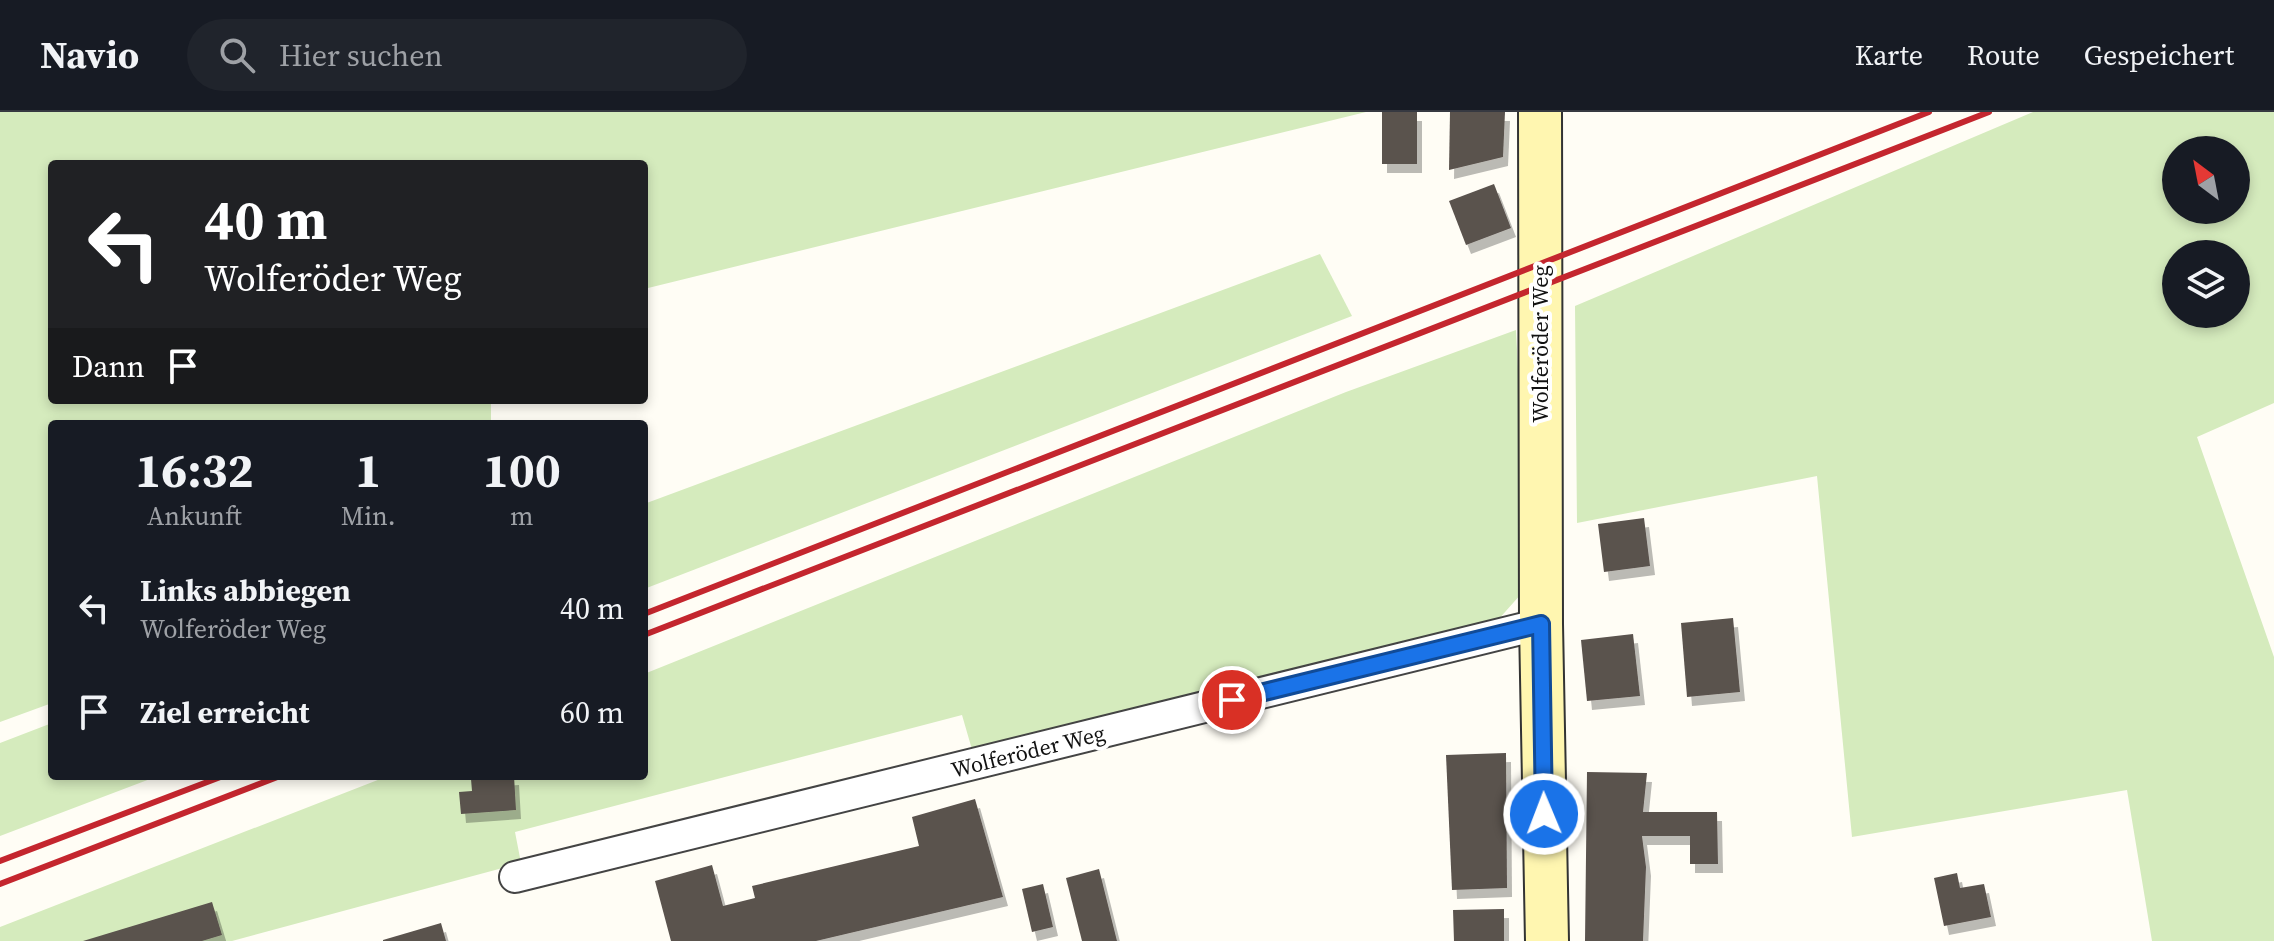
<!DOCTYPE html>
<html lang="de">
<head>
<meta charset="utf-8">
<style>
  body { margin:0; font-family:"Source Serif 4",serif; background:#20242c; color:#f1f3f6; height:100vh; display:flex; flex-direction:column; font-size:30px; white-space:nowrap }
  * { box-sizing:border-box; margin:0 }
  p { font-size:26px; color:#9ea1a6 }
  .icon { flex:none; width:44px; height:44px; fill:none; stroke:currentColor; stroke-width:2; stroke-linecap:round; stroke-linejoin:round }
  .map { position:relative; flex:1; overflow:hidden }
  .drawer { position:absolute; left:48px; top:308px; width:600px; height:360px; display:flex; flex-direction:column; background:#171b24; border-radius:8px; box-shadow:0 4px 12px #0003 }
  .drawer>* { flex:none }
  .guide { position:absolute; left:48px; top:48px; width:600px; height:244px; border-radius:8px; box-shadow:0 4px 12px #0003; background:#202124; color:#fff; overflow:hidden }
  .needle { width:52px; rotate:328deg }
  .buttons { position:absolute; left:2162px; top:24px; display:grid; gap:16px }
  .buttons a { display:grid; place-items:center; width:88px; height:88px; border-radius:50%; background:#171b24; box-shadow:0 4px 12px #0003; font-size:40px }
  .pin { position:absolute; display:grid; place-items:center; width:68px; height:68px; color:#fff; margin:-34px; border:4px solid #fff; border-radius:50%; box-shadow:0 2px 8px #0007 }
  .me { position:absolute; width:88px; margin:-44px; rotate:359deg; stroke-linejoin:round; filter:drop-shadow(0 0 6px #0008) }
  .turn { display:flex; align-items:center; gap:28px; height:168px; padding:0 24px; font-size:36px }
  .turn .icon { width:104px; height:104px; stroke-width:2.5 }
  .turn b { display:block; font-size:56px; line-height:68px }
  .then { display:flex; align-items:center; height:76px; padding:0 24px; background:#0003; gap:16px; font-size:30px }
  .eta { display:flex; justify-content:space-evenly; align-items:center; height:136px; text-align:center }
  .eta b { font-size:48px; font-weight:700; line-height:56px }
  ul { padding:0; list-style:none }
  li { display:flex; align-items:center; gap:24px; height:104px; padding:0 24px }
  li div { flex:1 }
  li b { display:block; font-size:30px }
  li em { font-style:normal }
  header { display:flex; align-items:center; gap:48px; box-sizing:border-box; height:112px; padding:0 40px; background:#171b24; border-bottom:2px solid #363941 }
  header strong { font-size:38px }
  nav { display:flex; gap:44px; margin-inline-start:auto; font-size:28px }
  .search { width:560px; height:72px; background:#20242c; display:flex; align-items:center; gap:20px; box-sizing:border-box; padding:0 28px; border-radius:44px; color:#9ea1a6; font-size:30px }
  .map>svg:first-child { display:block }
  .green { fill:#d5ebbd; fill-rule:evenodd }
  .building { fill:#5a524d; filter:url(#shadow) }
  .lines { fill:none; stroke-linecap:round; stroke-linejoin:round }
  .street-casing { stroke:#444; stroke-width:34 }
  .secondary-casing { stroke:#333; stroke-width:46 }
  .street { stroke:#fff; stroke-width:30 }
  .secondary { stroke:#fff6b0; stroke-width:42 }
  .rail { stroke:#c4262e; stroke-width:6 }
  .route-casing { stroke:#114b97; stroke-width:20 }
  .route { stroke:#1a73e8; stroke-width:14 }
  .labels { text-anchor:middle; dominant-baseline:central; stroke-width:8; stroke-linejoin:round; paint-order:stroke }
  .street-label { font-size:22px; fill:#111; stroke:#fff }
</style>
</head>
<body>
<header>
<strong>Navio</strong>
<div class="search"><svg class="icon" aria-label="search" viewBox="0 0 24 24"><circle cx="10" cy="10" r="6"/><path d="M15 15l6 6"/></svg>Hier suchen</div>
<nav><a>Karte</a><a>Route</a><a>Gespeichert</a></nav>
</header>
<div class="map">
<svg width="2274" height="829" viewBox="0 0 2274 829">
  <defs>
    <filter id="shadow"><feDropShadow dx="5" dy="9" stdDeviation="0" flood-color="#0004"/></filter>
  </defs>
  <rect width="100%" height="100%" fill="#fffdf5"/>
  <g class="green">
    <path d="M0 0H1366L644 177V52H52V288H491V312H52V591L0 610Z"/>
    <path d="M2033 0H2274V291L2197 325 2274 545V829H2152L2127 678 1852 725 1817 364 1577 411 1575 194ZM2236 38V98H2176V38ZM2176 142H2236V202H2176Z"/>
    <path d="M1320 142 1352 204 644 477V392Z"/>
    <path d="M1516 218 1529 473 1497 509 973 641 962 603 515 720 521 751 232 829H0V815L388 664H644V562L1346 280Z"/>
    <path d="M52 611V664H158L0 724V631Z"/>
  </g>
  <g class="building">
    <rect x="1382" y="0" width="35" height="52"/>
    <path d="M1450 0H1505L1503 45 1449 58Z"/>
    <path d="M1494 72 1511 116 1466 133 1449 89Z"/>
    <path d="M1644 406 1650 454 1604 460 1598 412Z"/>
    <path d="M1733 506 1740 580 1687 585 1681 511Z"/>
    <path d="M1633 522 1640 584 1587 589 1581 528Z"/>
    <path d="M1506 641 1507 776 1452 778 1446 643Z"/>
    <path d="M1587 660 1647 661 1643 700H1717L1718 752H1690V724H1642L1646 755 1643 829H1585Z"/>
    <path d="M514 664 516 698 461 702 459 680 472 679 471 667Z"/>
    <path d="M975 687 1003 785 816 829H671L655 769 712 753 723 794 755 786 752 774 919 734 912 705Z"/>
    <path d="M1099 757 1117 829H1082L1066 766Z"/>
    <path d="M1957 761 1960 776 1984 772 1991 805 1944 814 1934 766Z"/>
    <path d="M1043 772 1053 815 1032 820 1022 777Z"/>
    <path d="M212 790 222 823 202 829H83Z"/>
    <path d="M1504 797V829H1454L1453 798Z"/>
    <path d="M441 811 446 829H383V828Z"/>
  </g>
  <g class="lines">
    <defs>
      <path id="street" d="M515 765 1541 512"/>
      <path id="secondary" d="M1540 0 1541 512 1547 829"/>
    </defs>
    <use href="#street" class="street-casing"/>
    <use href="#secondary" class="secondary-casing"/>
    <use href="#street" class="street"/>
    <use href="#secondary" class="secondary"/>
    <g class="rail">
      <path d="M644 502 1929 0"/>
      <path d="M644 523 1989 0"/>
      <path d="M0 749 223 664"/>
      <path d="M0 772 280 664"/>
    </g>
  </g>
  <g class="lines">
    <defs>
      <path id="route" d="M1232 588 1541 512 1544 702"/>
    </defs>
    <use href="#route" class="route-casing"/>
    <use href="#route" class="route"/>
  </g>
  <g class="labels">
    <g class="street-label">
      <text transform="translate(1540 232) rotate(-90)">Wolferöder Weg</text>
      <text transform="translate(1028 639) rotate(-14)">Wolferöder Weg</text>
    </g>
  </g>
</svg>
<div class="buttons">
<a><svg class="needle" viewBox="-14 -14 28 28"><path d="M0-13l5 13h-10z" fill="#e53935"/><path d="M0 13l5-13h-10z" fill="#9ea1a6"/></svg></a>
<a><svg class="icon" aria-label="layers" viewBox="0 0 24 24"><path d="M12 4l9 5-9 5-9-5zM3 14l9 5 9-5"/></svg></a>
</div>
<div class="pin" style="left:1232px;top:588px;background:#d93025"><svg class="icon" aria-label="arrive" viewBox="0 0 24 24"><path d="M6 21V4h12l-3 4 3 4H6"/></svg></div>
<svg class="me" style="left:1544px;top:702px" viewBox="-20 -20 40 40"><circle r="17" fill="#1a73e8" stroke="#fff" stroke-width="3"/><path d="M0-11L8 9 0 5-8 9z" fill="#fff"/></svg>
<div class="guide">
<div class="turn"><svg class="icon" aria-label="left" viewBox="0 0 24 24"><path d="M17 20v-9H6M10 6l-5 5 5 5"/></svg><div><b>40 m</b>Wolferöder Weg</div></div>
<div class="then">Dann<svg class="icon" aria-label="arrive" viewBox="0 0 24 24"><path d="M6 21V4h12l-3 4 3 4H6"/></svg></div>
</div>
<section class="drawer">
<div class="eta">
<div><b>16:32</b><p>Ankunft</p></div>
<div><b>1</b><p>Min.</p></div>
<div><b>100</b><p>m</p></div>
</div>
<ul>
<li><svg class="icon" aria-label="left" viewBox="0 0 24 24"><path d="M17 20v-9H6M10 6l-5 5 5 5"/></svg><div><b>Links abbiegen</b><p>Wolferöder Weg</p></div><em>40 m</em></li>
<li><svg class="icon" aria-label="arrive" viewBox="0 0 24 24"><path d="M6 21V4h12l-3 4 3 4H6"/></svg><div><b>Ziel erreicht</b></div><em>60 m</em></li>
</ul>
</section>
</div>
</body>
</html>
